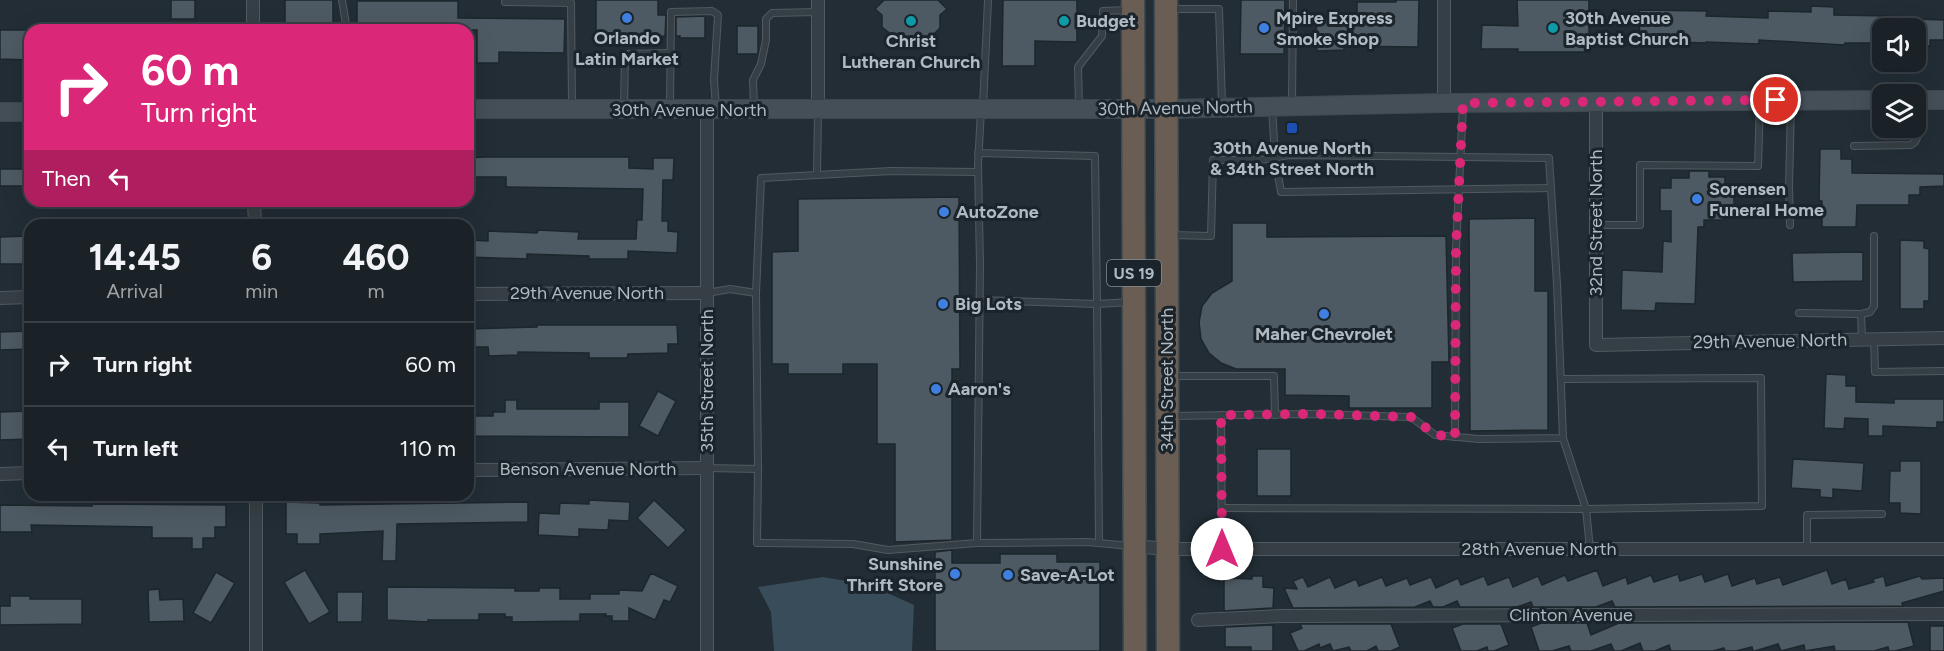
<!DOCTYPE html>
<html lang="en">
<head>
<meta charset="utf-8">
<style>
  body { margin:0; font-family:Figtree,sans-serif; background:#272f34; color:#f1f3f6; height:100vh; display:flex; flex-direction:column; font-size:22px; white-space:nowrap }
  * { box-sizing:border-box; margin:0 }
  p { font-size:20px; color:#9fa4a8 }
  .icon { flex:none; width:33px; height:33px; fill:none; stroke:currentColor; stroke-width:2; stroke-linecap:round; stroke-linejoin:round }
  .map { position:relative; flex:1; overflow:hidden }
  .side { position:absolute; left:24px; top:219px; width:450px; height:282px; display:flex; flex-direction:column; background:#1a2228; border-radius:18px; box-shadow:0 6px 24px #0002,0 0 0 2px #383f45 }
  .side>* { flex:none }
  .top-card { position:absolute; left:24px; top:24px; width:450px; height:183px; border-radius:18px; box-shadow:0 6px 24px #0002,0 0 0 2px #383f45; background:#db2777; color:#fff; overflow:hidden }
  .buttons { position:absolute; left:1872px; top:18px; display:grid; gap:12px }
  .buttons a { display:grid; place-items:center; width:54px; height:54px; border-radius:12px; background:#1a2228; box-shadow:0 6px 24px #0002,0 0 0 2px #383f45; font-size:30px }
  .pin { position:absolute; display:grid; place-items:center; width:51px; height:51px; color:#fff; margin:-26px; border:3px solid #fff; border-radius:50%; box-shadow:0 2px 6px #0007 }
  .me { position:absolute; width:66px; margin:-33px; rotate:0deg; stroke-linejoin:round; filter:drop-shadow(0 0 4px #0008) }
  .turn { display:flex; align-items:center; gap:21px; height:126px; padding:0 18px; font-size:27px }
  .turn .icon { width:78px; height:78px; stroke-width:2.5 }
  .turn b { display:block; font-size:42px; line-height:51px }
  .then { display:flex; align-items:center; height:57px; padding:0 18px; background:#0003; gap:12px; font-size:22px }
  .eta { display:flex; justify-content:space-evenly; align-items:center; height:102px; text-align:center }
  .eta b { font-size:36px; font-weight:700; line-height:42px }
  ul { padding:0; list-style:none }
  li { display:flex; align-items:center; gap:18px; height:84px; padding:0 18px; border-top:2px solid #383f45 }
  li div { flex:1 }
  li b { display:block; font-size:22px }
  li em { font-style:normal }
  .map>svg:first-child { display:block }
  .water { fill:#384c5a }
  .building { fill:#4e5a63; stroke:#1d262c; stroke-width:1.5 }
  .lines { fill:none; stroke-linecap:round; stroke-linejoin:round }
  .lane-casing { stroke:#505a60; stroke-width:8 }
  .street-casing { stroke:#505a60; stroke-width:14 }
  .secondary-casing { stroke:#3f484f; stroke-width:20 }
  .highway-casing { stroke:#404a50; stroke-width:25 }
  .lane { stroke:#363f45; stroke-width:6 }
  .street { stroke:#363f45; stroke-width:12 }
  .secondary { stroke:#444f58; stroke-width:18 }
  .highway { stroke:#6a5d54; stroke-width:22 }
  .route { stroke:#db2777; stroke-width:10; stroke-dasharray:0 18 }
  .shop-dot { fill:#3f7fe0; stroke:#1b242a; stroke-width:2 }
  .culture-dot { fill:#0f9aa8; stroke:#1b242a; stroke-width:2 }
  .transit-dot { fill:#1a4fb4; stroke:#1b242a; stroke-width:2 }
  .labels { text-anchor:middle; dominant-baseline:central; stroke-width:6; stroke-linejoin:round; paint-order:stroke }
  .shield { fill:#1b242a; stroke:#838d94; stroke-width:1.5 }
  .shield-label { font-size:16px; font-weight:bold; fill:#b0bac2 }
  .poi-label { font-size:18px; font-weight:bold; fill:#b0bac2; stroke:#1b242a; text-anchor:start }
  .street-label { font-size:18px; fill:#b0bac2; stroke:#1b242a }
</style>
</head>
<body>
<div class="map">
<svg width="1944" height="651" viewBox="0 0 1944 651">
  <rect width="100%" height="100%" fill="#222d35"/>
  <path class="water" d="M823 577 870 585 914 605 912 651H774L771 612 758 587Z"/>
  <g class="building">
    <rect x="171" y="0" width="24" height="19"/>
    <rect x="285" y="0" width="48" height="30"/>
    <path d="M596 0H658V15H666L665 36 596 37Z"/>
    <path d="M884 0H938L947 9 940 15V28L929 39H919L915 43H902L882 27V15L875 9Z"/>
    <path d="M1003 0H1077V42L1035 41V66H1002Z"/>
    <path d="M1241 0H1285L1284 54H1240Z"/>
    <path d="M1396 0H1419L1418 47 1344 46V50L1317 51 1316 18 1357 16V2H1396Z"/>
    <path d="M1517 0H1589V52H1518V49H1481L1482 25 1518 26Z"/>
    <path d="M357 1H458V18L565 19 564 53 499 52V63H477V30H357Z"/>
    <path d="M1811 6 1834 7V15L1889 16V28H1882V43H1845L1844 45 1759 40V44L1706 42V43L1676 42 1677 45H1640L1639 10 1707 11 1706 16 1768 18V11L1811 12Z"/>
    <path d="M705 16V38H680V36H676V17Z"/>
    <path d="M1916 19 1944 20V40H1930V46L1916 45Z"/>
    <rect x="737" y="26" width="21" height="28"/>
    <path d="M0 30H30V60L0 59Z"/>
    <path d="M1820 149H1841V159H1852V173L1944 174V186L1920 187V195H1909V205H1857L1856 227H1822V201H1819Z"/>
    <path d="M485 157H629V168L653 169V158H674L673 180H663L662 221H668V231L678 232 677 253 628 251V259H589V256L527 254V259L468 257V240L488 241V231L537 233 538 230 579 232 578 239H636L637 220H642L643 189 506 187V177H468V158Z"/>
    <rect x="0" y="169" width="30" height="17"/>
    <path d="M1689 171H1709V177H1725V188H1734V211H1725V220H1704V227H1698L1695 304 1656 303 1655 311 1621 310 1622 270 1662 272 1663 241 1671 242V211H1660V188H1671V178H1689Z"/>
    <path d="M959 197 960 369H952V540L895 542V444H877V364H843V374H788V364H772V252L798 251V199Z"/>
    <path d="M1535 218V291H1548V430L1470 431 1469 219Z"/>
    <path d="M1232 223H1267V237L1446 236 1449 362H1432V408H1349V396L1285 395V369H1236L1221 363 1209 353 1201 339 1199 322 1202 306 1212 293 1232 281Z"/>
    <path d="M30 236V264H0V237Z"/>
    <path d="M1900 240 1924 241V248L1929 249V301H1924V309H1900Z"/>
    <path d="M1863 252V281L1793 282 1792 253Z"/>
    <path d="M537 325H677L678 344H668V353L628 354 627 358H589V353L518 352V355L489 356 488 347H468V329L537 327Z"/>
    <path d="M29 331 30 349 0 350V332Z"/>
    <path d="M1826 374 1846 375V386H1856V402L1894 403V399H1944V422H1937V428L1883 426V436H1868V419L1845 418 1844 429 1824 428Z"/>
    <path d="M658 391 676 401 658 436 639 426Z"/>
    <path d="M505 400H517V409H599V402H629V437L468 436V416H493V412H505Z"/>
    <path d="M30 411V439L0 440V412Z"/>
    <rect x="1257" y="449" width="34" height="47"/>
    <path d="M1793 459 1864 463 1862 491 1833 489V498L1820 497V490L1791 488Z"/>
    <path d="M1900 461H1921V514L1900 513V503H1889L1890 471H1900Z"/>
    <path d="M589 500 630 502 629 521 609 520 608 530 579 529V537L538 535 539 513 559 514 560 503 589 504Z"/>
    <path d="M654 500 686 530 668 548 637 518Z"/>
    <path d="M286 502 320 503V505L528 502V522L397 524 396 561H382L383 531 320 534V544H297V534H286Z"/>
    <path d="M92 504 226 505V527H215V538H203V549H192V538H152V527L31 525 32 532H0V505L92 506Z"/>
    <path d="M952 550V563H1000V554H1057V562H1100V651H935V552Z"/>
    <path d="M305 570 330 612 309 624 284 582Z"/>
    <path d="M1597 570 1603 586 1626 577 1628 584 1651 575 1654 582 1678 574 1680 581 1702 574 1705 582 1728 574 1732 586 1755 578 1757 584 1780 577 1783 585 1827 570 1832 584 1846 579 1849 589 1874 582 1873 579 1884 576 1886 586 1920 576 1922 579 1944 578V591L1902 603 1903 606 1615 607 1612 601 1596 607H1533L1531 602 1517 607H1460L1457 601 1443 607H1433L1430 601 1415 607 1293 608 1284 588 1297 589 1293 581 1303 577 1308 587 1330 577 1335 588 1356 579 1359 586 1382 577 1386 586 1407 578 1410 585 1431 577 1436 588 1458 578 1461 585 1484 576 1488 585 1509 577 1513 587 1538 576 1542 585 1565 575 1568 581Z"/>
    <path d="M216 572 235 583 211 623 193 613Z"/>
    <path d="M651 573 678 586 670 602 664 600 655 620 629 608V621H612V616H605L606 614H580V621L512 622V617H505V614H479V620H428V622L387 620V587L515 588V591H539V588H560V599H590V594H619V590L642 591Z"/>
    <path d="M1252 576H1263V587L1274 588 1273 608 1224 611V578L1252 579Z"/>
    <path d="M159 589 160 600 183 599 184 621 149 622 148 590Z"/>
    <path d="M337 592H363L362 622H337Z"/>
    <path d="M10 596H30V599H82V624L0 625V606H10Z"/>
    <path d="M1908 622 1914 646 1895 651H1889L1888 647 1874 651H1835L1834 646 1805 651 1804 645 1781 651 1778 644 1755 651H1753L1752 647 1736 651H1725L1724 648 1713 651H1671L1669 645 1655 651H1643L1640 643 1621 651H1614L1611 644 1591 651H1571L1569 646 1552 651H1539L1531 627 1541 623H1587L1591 635 1619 623Z"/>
    <path d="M1300 624H1391L1400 647 1391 651H1378L1376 646 1367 651H1351L1349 647 1333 651 1330 644 1320 648 1319 644 1304 651H1298L1290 633 1302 628Z"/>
    <path d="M1463 624H1501L1509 645 1494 651H1488L1487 647 1477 651H1461L1452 628Z"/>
    <path d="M1273 625V651H1251V647H1225V627Z"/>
    <rect x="1930" y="626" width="14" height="25"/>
  </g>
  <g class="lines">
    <defs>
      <g id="lane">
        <path d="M342 0 347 30"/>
        <path d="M505 2 571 3 572 106"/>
        <path d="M1172 9H1219L1222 104"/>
        <path d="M1292 104 1293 0"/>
        <path d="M1079 105 1078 67 1102 36 1103 11 1128 10"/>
        <path d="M754 106 753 80 761 64 766 40V19L772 13 818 12"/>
        <path d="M983 106 988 0"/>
        <path d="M670 107 671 12 712 11 718 15 714 80 716 108"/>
        <path d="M1272 107 1275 157 1281 192 1551 188"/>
        <path d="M624 108 625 54 670 53"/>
        <path d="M981 110 978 165 980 264 977 543 1087 542 1131 546"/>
        <path d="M818 112 817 175 891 171 978 172"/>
        <path d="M1854 146 1911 145 1915 142 1917 138 1918 103"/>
        <path d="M978 153 1095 156 1097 304 1131 302"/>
        <path d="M1596 225H1640V165L1758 166 1760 102"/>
        <path d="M1790 225 1789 187 1791 104"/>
        <path d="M707 293 730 289 756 293 761 178 817 175"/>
        <path d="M980 300 1097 304 1099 543"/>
        <path d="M1799 313 1861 314 1862 339"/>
        <path d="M1861 314 1870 312 1874 306V236"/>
        <path d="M1874 339 1875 372 1944 371"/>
        <path d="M1172 376H1274L1275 415"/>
        <path d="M1221 415 1222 549"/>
        <path d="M1171 416 1312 414 1411 417 1435 435 1479 439 1563 438 1557 284 1549 158 1289 155 1261 160H1213L1211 236 1172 235"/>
        <path d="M1455 437 1456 248 1463 105"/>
        <path d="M1563 438 1586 509 1590 549"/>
        <path d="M707 468 758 469 756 293"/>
        <path d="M758 469 757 543 853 544 888 550 977 543"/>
        <path d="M1222 508 1586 509 1762 506 1761 378 1561 379"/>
        <path d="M1807 549V515L1882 514"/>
      </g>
      <g id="street">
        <path d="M253 0V30"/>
        <path d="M818 0V109"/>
        <path d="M1444 0V103"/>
        <path d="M1596 102V345L1944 338"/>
        <path d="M707 110V651"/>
        <path d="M254 201 255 225"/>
        <path d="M468 294 707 293"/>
        <path d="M0 298 30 297"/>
        <path d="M468 470 707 468"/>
        <path d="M0 474 30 473"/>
        <path d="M1134 546 1167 549H1944"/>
        <path d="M1198 620 1283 616 1944 614"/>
        <path d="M256 651V495"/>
      </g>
      <g id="secondary">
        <path d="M1916 100H1944"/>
        <path d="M468 109H1166L1444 103 1882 100"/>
        <path d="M0 112H30"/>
      </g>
      <g id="highway">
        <path d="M1133 0 1135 651"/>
        <path d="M1166 0 1168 651"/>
      </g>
    </defs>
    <use href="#lane" class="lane-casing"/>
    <use href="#street" class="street-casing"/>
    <use href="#secondary" class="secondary-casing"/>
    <use href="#highway" class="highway-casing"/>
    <use href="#lane" class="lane"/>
    <use href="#street" class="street"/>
    <use href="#secondary" class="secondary"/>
    <use href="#highway" class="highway"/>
  </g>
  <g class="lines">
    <path class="route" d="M1222 549 1221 415 1312 414 1411 417 1436 435 1455 437 1456 248 1463 103 1776 100"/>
  </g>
  <g class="shop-dot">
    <circle cx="627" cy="18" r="6"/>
    <circle cx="1264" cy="28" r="6"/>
    <circle cx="1697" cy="199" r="6"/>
    <circle cx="944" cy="212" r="6"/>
    <circle cx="943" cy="304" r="6"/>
    <circle cx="1324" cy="314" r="6"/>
    <circle cx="936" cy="389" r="6"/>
    <circle cx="955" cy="574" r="6"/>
    <circle cx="1008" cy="575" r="6"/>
  </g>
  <g class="culture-dot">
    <circle cx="911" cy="21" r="6"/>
    <circle cx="1064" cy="21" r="6"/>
    <circle cx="1553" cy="28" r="6"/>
  </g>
  <rect class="transit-dot" x="1286" y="122" width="12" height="12" rx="3"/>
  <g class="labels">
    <rect class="shield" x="1107" y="260" width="54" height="26" rx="4.5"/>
    <g class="shield-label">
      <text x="1134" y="273">US 19</text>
    </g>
    <g class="poi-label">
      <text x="1276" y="18">Mpire Express<tspan x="1276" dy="21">Smoke Shop</tspan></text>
      <text x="1565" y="18">30th Avenue<tspan x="1565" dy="21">Baptist Church</tspan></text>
      <text x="1076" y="21">Budget</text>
      <text x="627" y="38" text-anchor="middle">Orlando<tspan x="627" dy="21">Latin Market</tspan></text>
      <text x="911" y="41" text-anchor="middle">Christ<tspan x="911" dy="21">Lutheran Church</tspan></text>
      <text x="1292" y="148" text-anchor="middle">30th Avenue North<tspan x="1292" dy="21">&amp; 34th Street North</tspan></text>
      <text x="1709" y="189">Sorensen<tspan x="1709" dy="21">Funeral Home</tspan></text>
      <text x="956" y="212">AutoZone</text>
      <text x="955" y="304">Big Lots</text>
      <text x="1324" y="334" text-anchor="middle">Maher Chevrolet</text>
      <text x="948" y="389">Aaron's</text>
      <text x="943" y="564" text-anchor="end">Sunshine<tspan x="943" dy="21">Thrift Store</tspan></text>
      <text x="1020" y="575">Save-A-Lot</text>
    </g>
    <g class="street-label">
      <text transform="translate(1175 108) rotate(-1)">30th Avenue North</text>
      <text x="689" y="110">30th Avenue North</text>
      <text transform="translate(1596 223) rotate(-90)">32nd Street North</text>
      <text x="587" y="293">29th Avenue North</text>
      <text transform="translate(1770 341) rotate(-1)">29th Avenue North</text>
      <text transform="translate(1167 380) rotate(-90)">34th Street North</text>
      <text transform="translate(707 381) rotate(-90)">35th Street North</text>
      <text x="588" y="469">Benson Avenue North</text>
      <text x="1539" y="549">28th Avenue North</text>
      <text x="1571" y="615">Clinton Avenue</text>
    </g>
  </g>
</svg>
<div class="buttons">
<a><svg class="icon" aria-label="sound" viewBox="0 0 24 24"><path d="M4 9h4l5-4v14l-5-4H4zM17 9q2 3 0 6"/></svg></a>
<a><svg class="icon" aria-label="layers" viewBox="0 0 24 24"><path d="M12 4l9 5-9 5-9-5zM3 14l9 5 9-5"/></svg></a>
</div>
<div class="pin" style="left:1776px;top:100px;background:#d93025"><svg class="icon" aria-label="arrive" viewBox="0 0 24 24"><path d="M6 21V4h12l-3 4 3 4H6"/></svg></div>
<svg class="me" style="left:1222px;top:549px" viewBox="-20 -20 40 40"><circle r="19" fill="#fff"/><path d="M0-13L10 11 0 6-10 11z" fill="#db2777"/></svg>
<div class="top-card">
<div class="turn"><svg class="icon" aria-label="right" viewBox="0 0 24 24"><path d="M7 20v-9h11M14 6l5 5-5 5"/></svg><div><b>60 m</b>Turn right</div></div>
<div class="then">Then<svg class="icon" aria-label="left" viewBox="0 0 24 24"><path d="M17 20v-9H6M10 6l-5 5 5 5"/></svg></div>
</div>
<section class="side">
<div class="eta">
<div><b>14:45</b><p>Arrival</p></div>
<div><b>6</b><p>min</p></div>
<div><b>460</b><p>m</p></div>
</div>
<ul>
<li><svg class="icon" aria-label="right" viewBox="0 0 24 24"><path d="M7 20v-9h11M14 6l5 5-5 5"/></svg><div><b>Turn right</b></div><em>60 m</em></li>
<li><svg class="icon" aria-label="left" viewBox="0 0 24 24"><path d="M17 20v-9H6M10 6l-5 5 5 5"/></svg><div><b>Turn left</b></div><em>110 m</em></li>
</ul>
</section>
</div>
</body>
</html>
